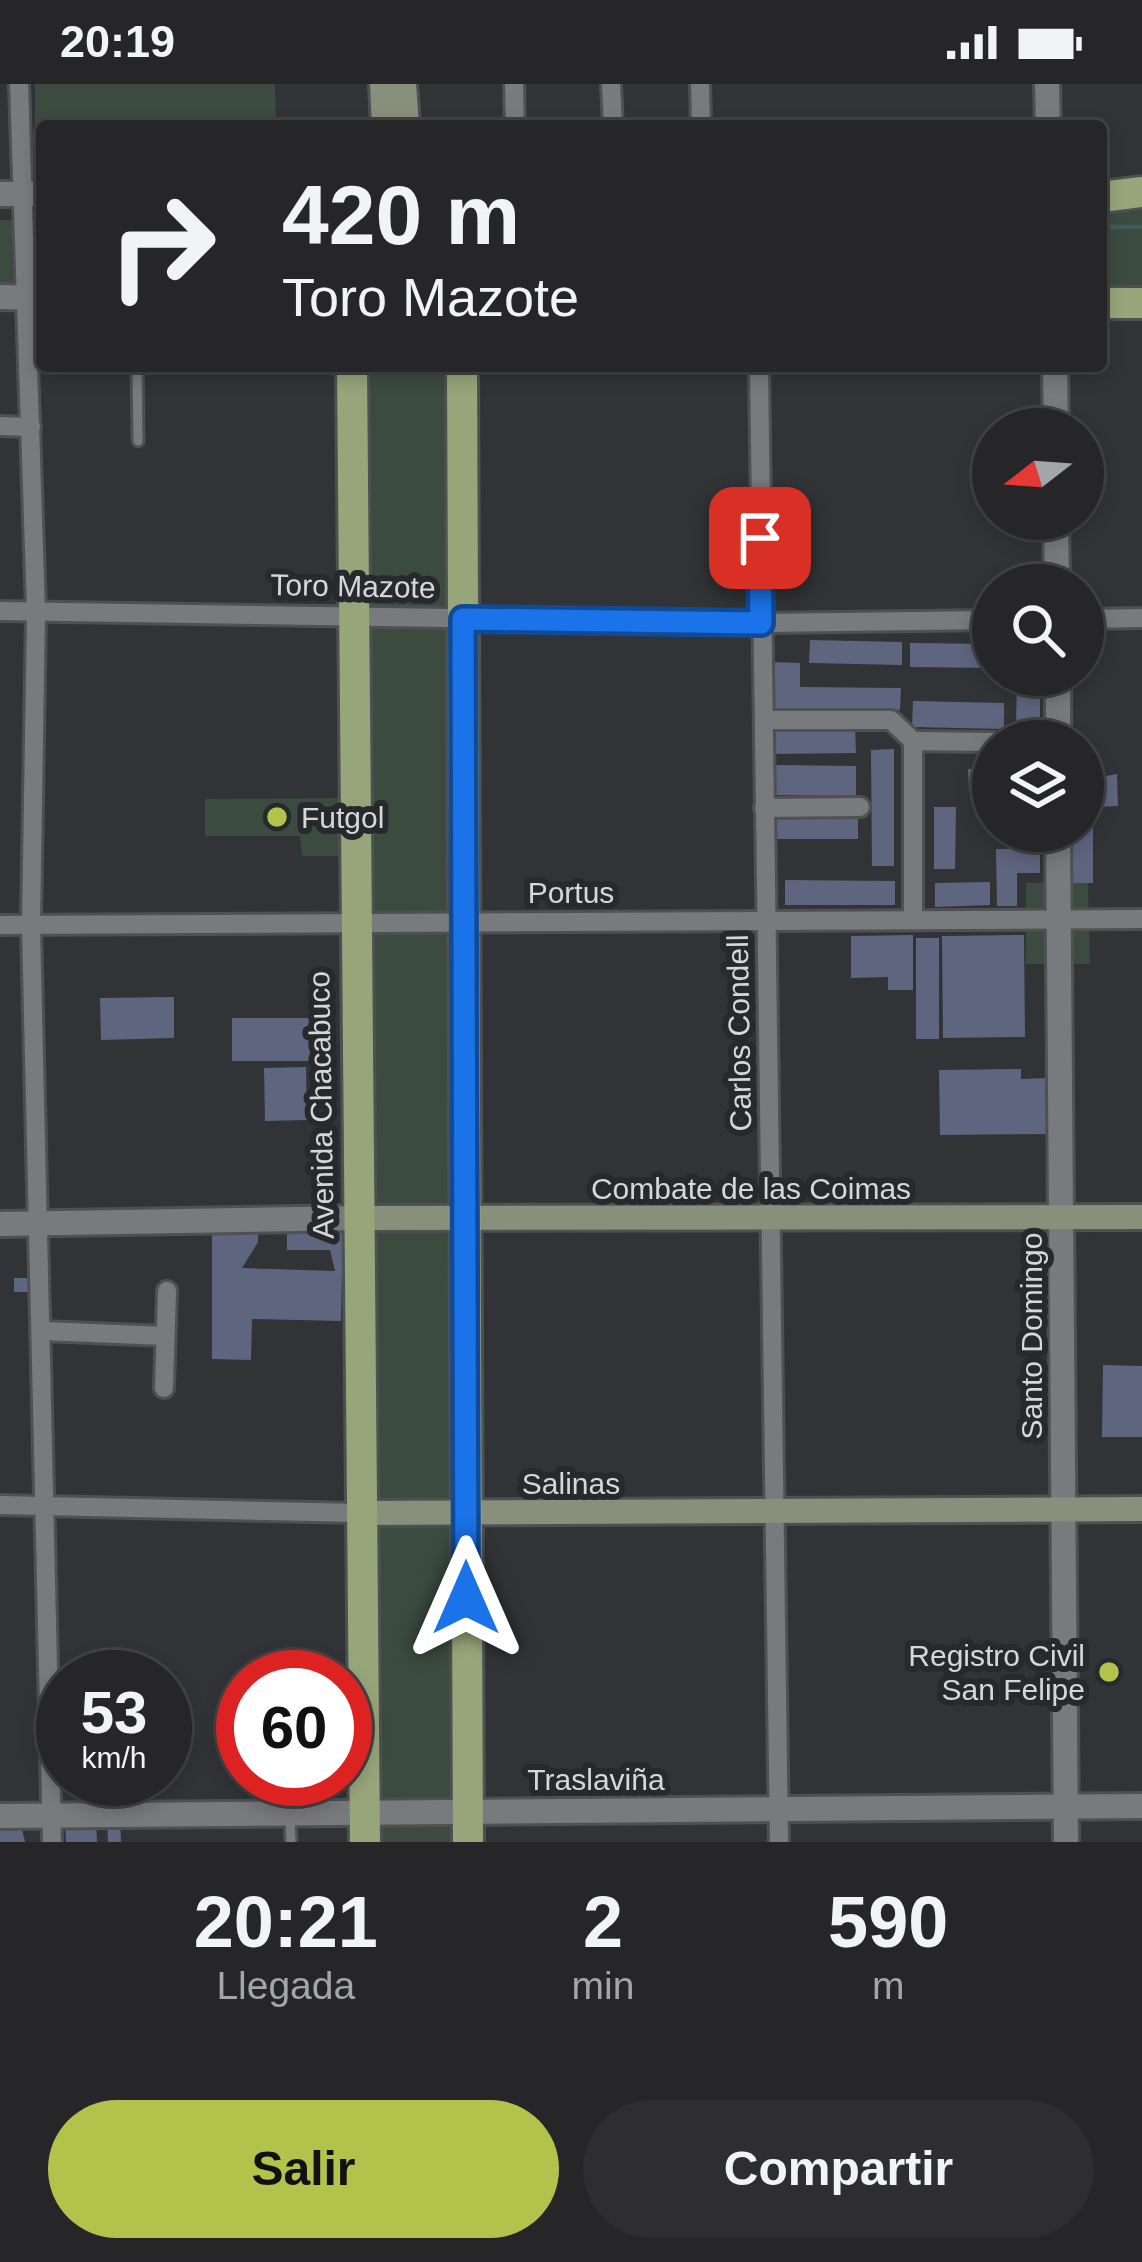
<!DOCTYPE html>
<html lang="es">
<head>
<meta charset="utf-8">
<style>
  body { margin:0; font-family:Helvetica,sans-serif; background:#2e2e30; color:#f1f3f6; height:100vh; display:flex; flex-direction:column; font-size:45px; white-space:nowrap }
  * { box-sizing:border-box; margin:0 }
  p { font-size:39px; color:#a4a5a8 }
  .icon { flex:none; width:66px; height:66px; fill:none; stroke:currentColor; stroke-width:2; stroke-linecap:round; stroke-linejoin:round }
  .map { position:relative; height:1758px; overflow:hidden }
  .drawer { display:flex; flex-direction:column; background:#262628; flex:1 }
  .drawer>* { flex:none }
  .guide { position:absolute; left:36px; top:36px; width:1071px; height:252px; border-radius:12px; box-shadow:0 6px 18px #0003,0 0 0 3px #424345; background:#262628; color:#f1f3f6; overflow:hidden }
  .needle { width:78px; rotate:253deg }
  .buttons { position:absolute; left:972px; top:324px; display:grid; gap:24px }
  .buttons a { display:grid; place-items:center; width:132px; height:132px; border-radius:50%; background:#262628; box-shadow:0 6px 18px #0003,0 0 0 3px #424345; font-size:60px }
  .speed { position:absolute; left:36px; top:1566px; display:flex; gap:24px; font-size:60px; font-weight:700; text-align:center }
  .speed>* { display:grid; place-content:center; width:156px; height:156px; border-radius:50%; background:#262628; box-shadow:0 6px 18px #0003,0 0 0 3px #424345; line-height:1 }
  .speed small { font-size:30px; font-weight:400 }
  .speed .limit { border:18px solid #d22; background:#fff; color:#111 }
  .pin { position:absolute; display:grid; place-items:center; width:102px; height:102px; color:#fff; margin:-51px; border-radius:24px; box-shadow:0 6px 18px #0006 }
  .me { position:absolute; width:132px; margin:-66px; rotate:0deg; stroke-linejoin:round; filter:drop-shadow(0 0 9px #0008) }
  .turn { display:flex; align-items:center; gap:42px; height:252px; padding:0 48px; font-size:54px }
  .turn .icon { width:156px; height:156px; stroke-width:2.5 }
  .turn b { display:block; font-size:84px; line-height:102px }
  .eta { display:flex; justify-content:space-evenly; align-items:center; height:204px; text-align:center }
  .eta b { font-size:72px; font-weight:700; line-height:84px }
  .cta { display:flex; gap:24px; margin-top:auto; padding:24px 48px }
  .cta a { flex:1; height:138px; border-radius:72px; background:#b2c34c; color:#111; font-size:48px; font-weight:700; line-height:138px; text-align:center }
  .cta a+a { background:#2e2e30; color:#f1f3f6 }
  .status { display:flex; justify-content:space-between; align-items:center; height:84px; padding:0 60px; background:#262628; direction:ltr }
  .status svg { height:33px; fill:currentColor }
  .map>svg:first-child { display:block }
  .green { fill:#3b4b3f }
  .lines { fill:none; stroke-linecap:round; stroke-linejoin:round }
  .stream { stroke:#415b5d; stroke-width:4.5 }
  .building { fill:#5e657e }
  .service-casing { stroke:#4f5052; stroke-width:15 }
  .minor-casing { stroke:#4f5052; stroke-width:24 }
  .tertiary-casing { stroke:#4f5052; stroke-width:30 }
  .secondary-casing { stroke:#4f5052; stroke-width:30 }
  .primary-casing { stroke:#4f5052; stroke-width:36 }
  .service { stroke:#797a7d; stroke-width:9 }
  .minor { stroke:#797a7d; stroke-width:18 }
  .tertiary { stroke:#797a7d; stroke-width:24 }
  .secondary { stroke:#88907c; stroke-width:24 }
  .primary { stroke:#96a67a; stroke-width:30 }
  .route-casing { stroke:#114b97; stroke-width:30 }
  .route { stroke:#1a73e8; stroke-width:21 }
  .poi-dot { fill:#b2c34c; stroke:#28292c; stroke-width:4.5 }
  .labels { text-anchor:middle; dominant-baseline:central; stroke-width:12; stroke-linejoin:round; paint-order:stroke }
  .street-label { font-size:30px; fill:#d6d7d9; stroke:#28292c }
  .poi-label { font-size:30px; fill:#d6d7d9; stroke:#28292c; text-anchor:start }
</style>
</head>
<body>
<div class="status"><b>20:19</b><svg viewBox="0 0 49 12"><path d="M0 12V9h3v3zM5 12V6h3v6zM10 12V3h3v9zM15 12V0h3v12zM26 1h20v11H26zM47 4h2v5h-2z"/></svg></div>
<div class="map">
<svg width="1142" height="1758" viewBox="0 0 1142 1758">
  <rect width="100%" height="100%" fill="#323336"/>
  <g class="green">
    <path d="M35 0H275L276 42H42V103H35Z"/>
    <path d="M1142 127V206L1101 207V129Z"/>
    <path d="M0 136H12L13 201H0Z"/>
    <path d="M363 282H454L455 1758H369Z"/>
    <path d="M349 714V772H302L300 752H205V715Z"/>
    <path d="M1026 799H1088L1090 880H1026Z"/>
  </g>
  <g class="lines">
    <path class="stream" d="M1101 143H1142"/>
  </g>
  <g class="building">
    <path d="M810 556 902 558V581L809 579Z"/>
    <path d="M910 559 993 560V584L910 583Z"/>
    <path d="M770 578 800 579V603L901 604 900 626H770Z"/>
    <path d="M1017 591H1040V644H1016Z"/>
    <path d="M913 617 1004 619V645L912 643Z"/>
    <path d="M855 642 856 669 772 670 771 644Z"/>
    <path d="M894 665V782H872L871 666Z"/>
    <path d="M775 681 856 682V712L775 711Z"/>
    <path d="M968 685H993V708H969Z"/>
    <path d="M1117 690 1118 722 1095 723 1096 735H1083L1084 696Z"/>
    <path d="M934 723H956L955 785H934Z"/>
    <path d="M858 729V755H774V730Z"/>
    <path d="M1083 741H1093V799H1069V747H1083Z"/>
    <rect x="1019" y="747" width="23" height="14"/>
    <path d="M1040 764V789H1017V822H997L996 765Z"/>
    <path d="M785 796 895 797V821H785Z"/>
    <path d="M990 798V821L935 823V799Z"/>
    <path d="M913 851V906H888V893L851 894V852Z"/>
    <path d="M1024 851 1025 953 943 954 942 852Z"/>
    <rect x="916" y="854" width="23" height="101"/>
    <path d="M174 913V954L101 956 100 914Z"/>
    <rect x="232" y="934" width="78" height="43"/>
    <path d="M306 983 307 1036 265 1037 264 984Z"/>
    <path d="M1021 985V995L1048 994 1049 1050 940 1051 939 986Z"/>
    <path d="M287 1140 354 1141 353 1187H342L341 1237 252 1235 251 1276 212 1275V1143H258V1158L242 1184 335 1187 330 1166H287Z"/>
    <path d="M14 1194H31L30 1208H14Z"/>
    <path d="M1103 1281 1142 1282V1353H1102Z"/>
    <path d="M120 1732 121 1758H108L107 1733Z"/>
    <path d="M96 1733 97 1758H66L65 1734Z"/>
    <path d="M21 1741 25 1758H0V1743Z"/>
  </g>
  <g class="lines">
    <defs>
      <g id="service">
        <path d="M137 282 138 357"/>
        <path d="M290 1733 291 1758"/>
      </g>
      <g id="minor">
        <path d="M19 0 36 528 31 842 52 1758"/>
        <path d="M514 0 515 42"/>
        <path d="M611 0 613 42"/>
        <path d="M700 0 701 42"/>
        <path d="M759 282 779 1758"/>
        <path d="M0 342 31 343"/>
        <path d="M0 527 761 539 993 536"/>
        <path d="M1083 535 1142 534"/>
        <path d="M764 636H891L913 657"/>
        <path d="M764 724 860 723"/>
        <path d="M913 836V657L993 658"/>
        <path d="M0 841 1142 835"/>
        <path d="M43 1247 165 1252"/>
        <path d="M164 1304 167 1207"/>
        <path d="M0 1421 359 1429"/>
      </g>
      <g id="tertiary">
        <path d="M1047 0 1048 42"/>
        <path d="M0 110H42"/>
        <path d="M0 213 42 214"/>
        <path d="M1055 282 1056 345"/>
        <path d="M1056 435 1057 501"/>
        <path d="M1058 591V657"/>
        <path d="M1058 747 1066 1758"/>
        <path d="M0 1140 360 1134"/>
        <path d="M0 1732 1142 1722"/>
      </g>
      <g id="secondary">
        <path d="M382 0 384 42"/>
        <path d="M404 0 407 42"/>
        <path d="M360 1134 1142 1133"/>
        <path d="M359 1429 1142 1425"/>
      </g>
      <g id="primary">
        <path d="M1101 113 1142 108"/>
        <path d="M1101 219H1142"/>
        <path d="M352 282 365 1758"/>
        <path d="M462 282 468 1758"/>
      </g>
    </defs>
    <use href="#service" class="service-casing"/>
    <use href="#minor" class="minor-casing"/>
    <use href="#tertiary" class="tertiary-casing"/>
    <use href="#secondary" class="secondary-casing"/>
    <use href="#primary" class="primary-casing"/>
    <use href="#service" class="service"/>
    <use href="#minor" class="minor"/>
    <use href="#tertiary" class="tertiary"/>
    <use href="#secondary" class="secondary"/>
    <use href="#primary" class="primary"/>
  </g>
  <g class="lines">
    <defs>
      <path id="route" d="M466 1514 463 535 761 539 760 454"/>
    </defs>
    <use href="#route" class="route-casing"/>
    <use href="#route" class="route"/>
  </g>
  <g class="poi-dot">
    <circle cx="277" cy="733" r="12"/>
    <circle cx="1109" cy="1588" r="12"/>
  </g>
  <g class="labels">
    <g class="street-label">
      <text transform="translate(353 502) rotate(1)">Toro Mazote</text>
      <text x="571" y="808">Portus</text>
      <text transform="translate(739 949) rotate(-91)">Carlos Condell</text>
      <text transform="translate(321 1021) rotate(-91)">Avenida Chacabuco</text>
      <text x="751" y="1104">Combate de las Coimas</text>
      <text transform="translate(1031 1252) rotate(-90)">Santo Domingo</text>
      <text x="571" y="1399">Salinas</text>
      <text x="596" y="1695">Traslaviña</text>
    </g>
    <g class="poi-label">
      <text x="301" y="733">Futgol</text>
      <text x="1085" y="1571" text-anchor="end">Registro Civil<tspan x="1085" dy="34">San Felipe</tspan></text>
    </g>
  </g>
</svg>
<div class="buttons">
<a><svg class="needle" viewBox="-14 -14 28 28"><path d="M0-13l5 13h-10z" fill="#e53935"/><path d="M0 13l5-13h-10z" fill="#a4a5a8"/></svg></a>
<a><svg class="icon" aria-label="search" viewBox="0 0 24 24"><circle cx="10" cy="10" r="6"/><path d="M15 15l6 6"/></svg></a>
<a><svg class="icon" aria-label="layers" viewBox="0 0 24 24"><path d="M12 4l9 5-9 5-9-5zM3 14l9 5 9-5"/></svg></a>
</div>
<div class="speed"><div>53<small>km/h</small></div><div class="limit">60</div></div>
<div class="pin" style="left:760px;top:454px;background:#d93025"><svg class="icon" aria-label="arrive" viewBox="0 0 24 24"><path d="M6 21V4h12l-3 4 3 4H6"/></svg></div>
<svg class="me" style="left:466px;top:1514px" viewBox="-20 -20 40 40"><path d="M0-17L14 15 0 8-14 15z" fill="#1a73e8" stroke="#fff" stroke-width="4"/></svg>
<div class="guide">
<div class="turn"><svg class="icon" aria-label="right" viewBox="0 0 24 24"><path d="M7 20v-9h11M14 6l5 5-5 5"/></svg><div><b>420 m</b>Toro Mazote</div></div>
</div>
</div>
<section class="drawer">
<div class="eta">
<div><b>20:21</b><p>Llegada</p></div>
<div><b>2</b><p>min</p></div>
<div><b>590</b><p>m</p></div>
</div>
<div class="cta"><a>Salir</a><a>Compartir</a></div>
</section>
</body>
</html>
